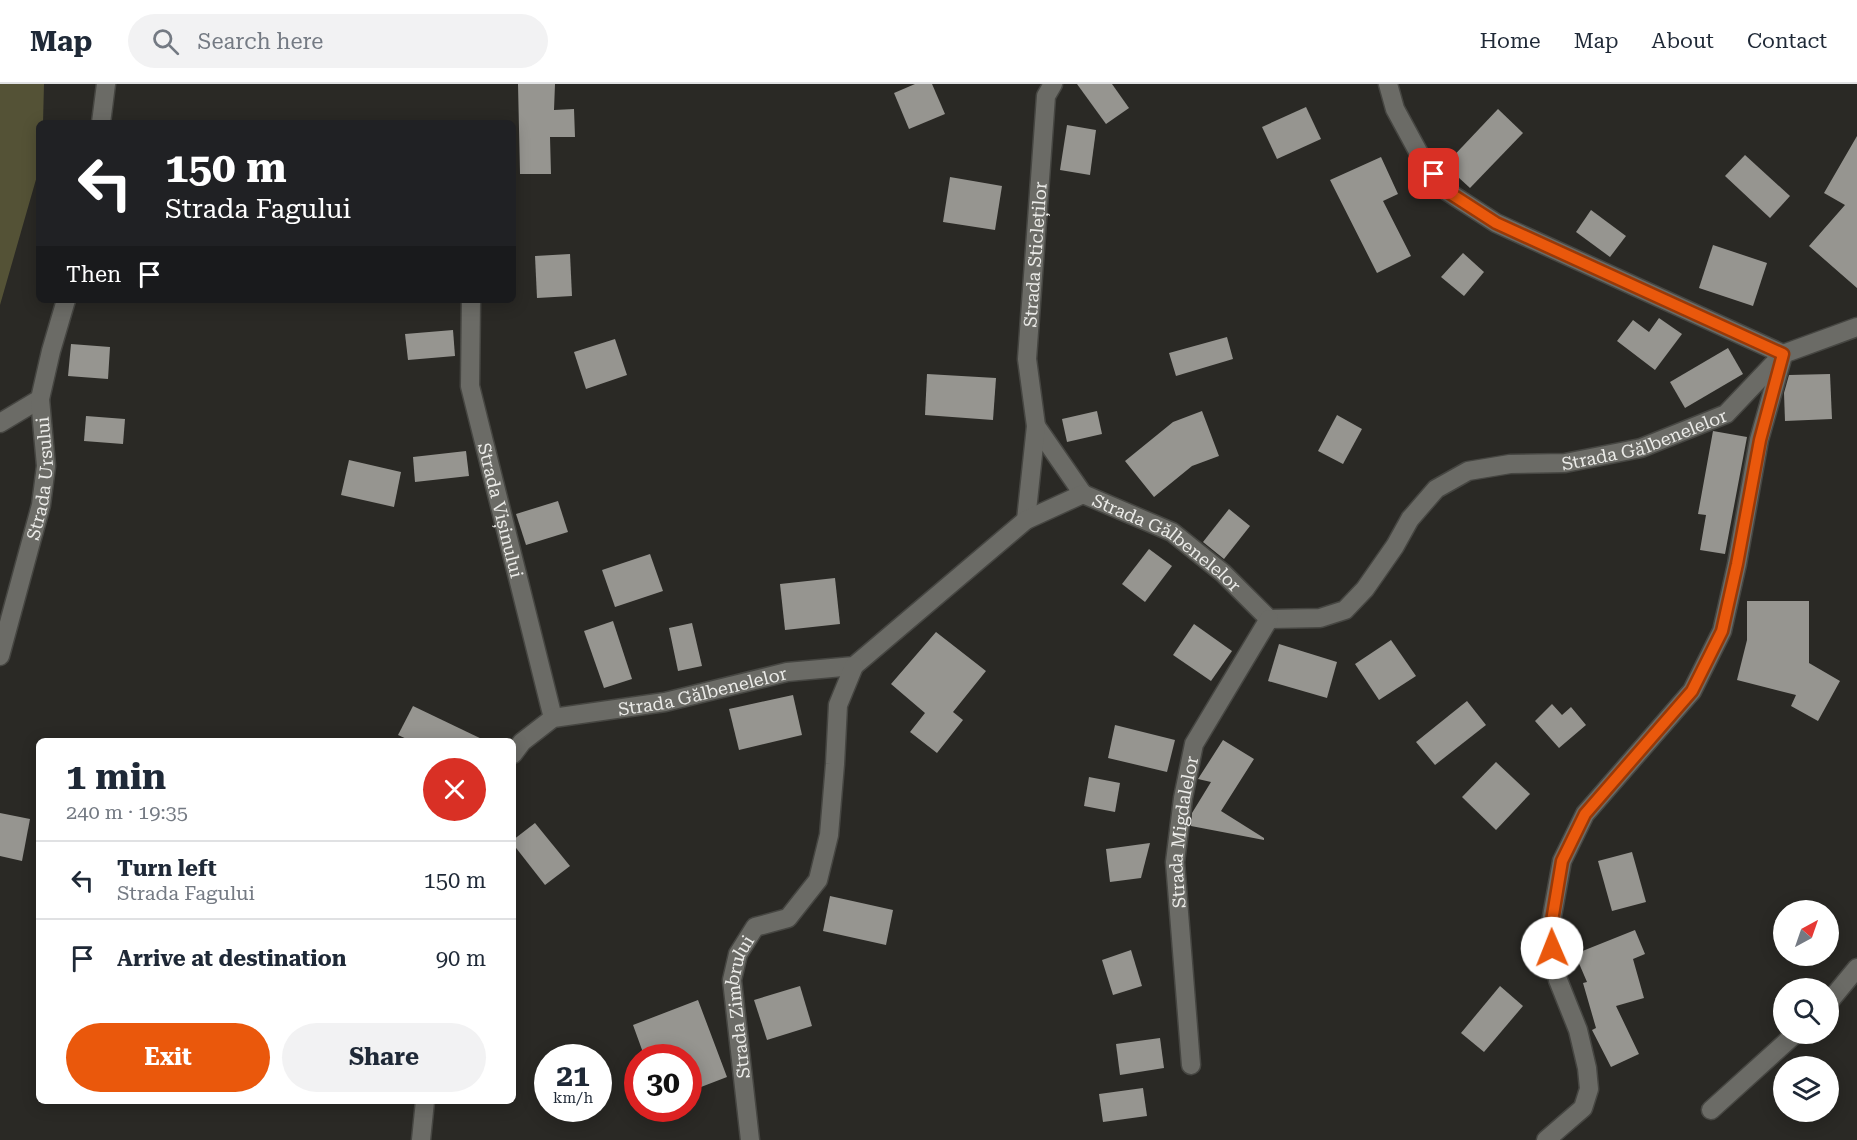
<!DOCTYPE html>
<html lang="en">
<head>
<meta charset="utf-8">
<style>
  body { margin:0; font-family:"Roboto Serif",serif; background:#f2f2f3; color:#1f2937; height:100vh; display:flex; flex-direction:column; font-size:22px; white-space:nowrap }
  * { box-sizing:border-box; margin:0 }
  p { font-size:20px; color:#747a83 }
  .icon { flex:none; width:33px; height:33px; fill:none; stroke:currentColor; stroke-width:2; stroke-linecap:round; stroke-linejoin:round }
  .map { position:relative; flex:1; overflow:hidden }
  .side { position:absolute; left:36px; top:654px; width:480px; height:366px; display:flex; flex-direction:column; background:#fff; border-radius:9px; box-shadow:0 3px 15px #0003 }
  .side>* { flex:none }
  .hud { position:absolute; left:36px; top:36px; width:480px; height:183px; border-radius:9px; box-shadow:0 3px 15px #0003; background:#202124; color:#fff; overflow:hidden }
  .needle { width:39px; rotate:40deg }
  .buttons { position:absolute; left:1773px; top:816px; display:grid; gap:12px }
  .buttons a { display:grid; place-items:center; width:66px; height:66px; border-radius:50%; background:#fff; box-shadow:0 3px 15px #0003; font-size:30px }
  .speed { position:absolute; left:534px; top:960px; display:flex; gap:12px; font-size:30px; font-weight:700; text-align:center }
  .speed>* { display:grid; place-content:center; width:78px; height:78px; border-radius:50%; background:#fff; box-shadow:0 3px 15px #0003; line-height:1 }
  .speed small { font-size:15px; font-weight:400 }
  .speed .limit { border:9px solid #d22; background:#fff; color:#111 }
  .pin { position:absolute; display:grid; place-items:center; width:51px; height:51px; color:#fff; margin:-26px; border-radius:12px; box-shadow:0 3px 9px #0006 }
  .me { position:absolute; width:66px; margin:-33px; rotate:359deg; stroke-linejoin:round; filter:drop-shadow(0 0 4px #0008) }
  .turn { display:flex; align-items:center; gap:21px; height:126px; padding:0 30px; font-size:27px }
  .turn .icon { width:78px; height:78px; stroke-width:2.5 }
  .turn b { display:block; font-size:42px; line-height:51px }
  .then { display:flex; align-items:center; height:57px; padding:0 30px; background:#0003; gap:12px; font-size:22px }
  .round { display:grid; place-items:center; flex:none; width:63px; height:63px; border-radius:32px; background:#f2f2f3 }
  .summary { display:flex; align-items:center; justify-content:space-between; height:102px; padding:0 30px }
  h1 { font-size:36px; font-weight:700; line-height:45px }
  .action { display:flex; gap:12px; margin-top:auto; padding:12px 30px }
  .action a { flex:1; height:69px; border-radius:36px; background:#ea580c; color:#fff; font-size:24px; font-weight:700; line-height:69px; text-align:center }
  .action a+a { background:#f2f2f3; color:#1f2937 }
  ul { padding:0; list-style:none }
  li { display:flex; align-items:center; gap:18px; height:78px; padding:0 30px; border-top:2px solid #e0e1e3 }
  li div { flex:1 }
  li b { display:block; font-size:22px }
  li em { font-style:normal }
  header { display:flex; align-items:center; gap:36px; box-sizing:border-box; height:84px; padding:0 30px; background:#fff; border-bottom:2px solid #e0e1e3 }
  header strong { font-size:28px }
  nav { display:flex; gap:33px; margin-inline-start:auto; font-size:21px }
  .search { width:420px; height:54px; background:#f2f2f3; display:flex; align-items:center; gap:15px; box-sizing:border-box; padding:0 21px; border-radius:33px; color:#747a83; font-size:22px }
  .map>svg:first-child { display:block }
  .green { fill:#545236 }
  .building { fill:#969590 }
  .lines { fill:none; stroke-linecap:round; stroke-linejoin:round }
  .minor-casing { stroke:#464642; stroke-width:21 }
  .minor { stroke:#6b6b66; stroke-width:18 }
  .route-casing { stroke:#983908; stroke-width:15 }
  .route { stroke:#ea580c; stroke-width:10 }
  .labels { text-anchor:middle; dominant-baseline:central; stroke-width:6; stroke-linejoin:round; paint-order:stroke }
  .street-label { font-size:18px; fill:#ebebe8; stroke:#2a2925 }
</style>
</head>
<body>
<header>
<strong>Map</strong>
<div class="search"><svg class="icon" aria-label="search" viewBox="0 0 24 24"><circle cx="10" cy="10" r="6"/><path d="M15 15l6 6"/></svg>Search here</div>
<nav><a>Home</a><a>Map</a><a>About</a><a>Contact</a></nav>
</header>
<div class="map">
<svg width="1857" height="1056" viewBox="0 0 1857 1056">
  <rect width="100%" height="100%" fill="#2a2925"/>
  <path class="green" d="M0 0H44L43 39H39V85L0 221Z"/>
  <g class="building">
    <path d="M518 0H555L554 26 574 25 575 53H550L551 90H520Z"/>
    <path d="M915 0H932L945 30 909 45 894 9Z"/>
    <path d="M1077 0H1112L1129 24 1106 40Z"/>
    <path d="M1306 23 1321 55 1277 75 1262 43Z"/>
    <path d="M1498 25 1523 49 1470 104 1445 81Z"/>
    <path d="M1067 41 1096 46 1090 91 1060 86Z"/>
    <path d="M1857 52V204L1809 162 1845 121 1824 109Z"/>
    <path d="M1745 71 1790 112 1770 134 1725 92Z"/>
    <path d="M1381 73 1398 110 1383 117 1411 172 1377 189 1330 96Z"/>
    <path d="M950 93 1002 102 995 146 943 138Z"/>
    <path d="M1591 126 1626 152 1610 173 1576 148Z"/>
    <path d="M1713 161 1767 179 1753 222 1699 204Z"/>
    <path d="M1463 169 1484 188 1464 212 1441 193Z"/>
    <path d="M570 170 572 212 537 214 535 172Z"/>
    <path d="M1659 234 1682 250 1655 286 1617 257 1633 236 1649 248Z"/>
    <path d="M453 246 455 272 408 276 405 250Z"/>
    <path d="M1227 253 1233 275 1176 292 1169 269Z"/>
    <path d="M615 255 627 291 586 305 574 268Z"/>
    <path d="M71 260 110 263 108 295 68 292Z"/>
    <path d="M1728 264 1743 290 1685 324 1670 298Z"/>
    <path d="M927 290 996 294 993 336 925 331Z"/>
    <path d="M1830 290 1832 335 1785 337 1784 309 1789 291Z"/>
    <path d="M1097 327 1102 350 1067 358 1062 335Z"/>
    <path d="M1202 327 1219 372 1192 382 1154 413 1125 377 1173 338Z"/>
    <path d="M1337 331 1362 345 1343 380 1318 367Z"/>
    <path d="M86 332 125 335 123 360 84 357Z"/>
    <path d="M1713 347 1747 353 1725 470 1700 466 1706 431 1698 430Z"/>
    <path d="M466 367 469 392 415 398 413 373Z"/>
    <path d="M349 376 401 388 394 423 341 411Z"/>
    <path d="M558 417 568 448 526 461 516 430Z"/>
    <path d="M1229 425 1250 442 1224 475 1203 458Z"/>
    <path d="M1149 465 1172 482 1145 518 1122 500Z"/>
    <path d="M650 470 663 507 615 523 602 486Z"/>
    <path d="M835 494 840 540 785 546 780 500Z"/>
    <path d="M1747 517H1809V579L1840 597 1818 637 1791 622 1796 611 1737 596 1747 556Z"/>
    <path d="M613 537 632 595 604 604 584 547Z"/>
    <path d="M692 539 702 582 678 587 669 544Z"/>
    <path d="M1194 540 1232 567 1211 597 1173 571Z"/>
    <path d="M936 548 986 587 953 628 963 636 937 669 910 648 925 629 891 600Z"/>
    <path d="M1391 556 1416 592 1379 616 1355 580Z"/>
    <path d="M1279 560 1337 578 1327 614 1268 597Z"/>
    <path d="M793 611 802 651 739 666 729 625Z"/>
    <path d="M1467 617 1486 641 1435 681 1416 658Z"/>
    <path d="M1552 620 1562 631 1571 623 1586 641 1559 664 1535 637Z"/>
    <path d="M413 622 486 657H411L398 651Z"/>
    <path d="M1115 641 1175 656 1167 688 1108 674Z"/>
    <path d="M1223 656 1254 675 1221 727 1264 754V756L1191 742 1192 729 1211 698 1198 695Z"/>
    <path d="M1496 678 1530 710 1496 746 1462 713Z"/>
    <path d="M1089 693 1120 699 1115 728 1084 722Z"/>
    <path d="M0 729 30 735 22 777 0 772Z"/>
    <path d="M535 739 570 782 545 801 513 760V756Z"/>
    <path d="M1150 759 1141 794 1110 798 1106 765Z"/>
    <path d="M1632 768 1646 818 1612 827 1598 777Z"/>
    <path d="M830 812 893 826 886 861 823 847Z"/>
    <path d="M1635 846 1645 870 1633 875 1644 914 1616 922 1639 970 1611 983 1592 946 1596 944 1583 899 1587 898 1575 870Z"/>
    <path d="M1131 866 1142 902 1113 911 1102 876Z"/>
    <path d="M800 902 812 942 767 956 754 916Z"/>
    <path d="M1500 902 1523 922 1484 968 1461 949Z"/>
    <path d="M698 916 727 993 688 1008V974H645L633 941Z"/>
    <path d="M1160 954 1164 984 1120 991 1116 960Z"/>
    <path d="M1143 1004 1147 1032 1103 1038 1099 1010Z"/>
  </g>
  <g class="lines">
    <defs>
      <g id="minor">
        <path d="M1388 0 1395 25 1421 73 1448 108 1496 139 1783 270"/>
        <path d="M101 39 106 0"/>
        <path id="s1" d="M471 216 470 302 553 634"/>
        <path d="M0 339 40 315"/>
        <path d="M1036 342 1083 410"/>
        <path id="s2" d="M1026 436 1036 342 1027 275 1046 12 1053 0"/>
        <path id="s3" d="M0 572 41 421 46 382 40 315 51 267 66 216"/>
        <path id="s4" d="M513 670 522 658 553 634 665 618 787 588 854 582 1026 436 1083 410 1172 448 1223 489 1269 535 1320 534 1345 526 1365 505 1395 462 1410 435 1436 405 1468 387 1510 380 1565 379 1641 364 1726 330 1783 270 1857 243"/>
        <path d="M1828 919 1857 884"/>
        <path id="s5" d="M1191 981 1175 778 1183 714 1194 660 1269 535"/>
        <path d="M1711 1026 1795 950"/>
        <path d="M421 1056 425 1017"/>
        <path id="s6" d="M750 1056 732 896 738 870 755 843 788 834 818 796 829 751 835 680 838 621 854 582"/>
        <path d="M1546 1056 1583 1024 1589 1005 1587 984 1578 946 1558 896 1549 849 1562 777 1585 730 1692 607 1722 547 1737 480 1759 356 1783 271"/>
      </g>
    </defs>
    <use href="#minor" class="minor-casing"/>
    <use href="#minor" class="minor"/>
  </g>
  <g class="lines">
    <defs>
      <path id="route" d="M1434 90 1448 108 1496 139 1783 270 1760 356 1737 480 1722 547 1692 607 1585 730 1562 777 1550 849 1552 864"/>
    </defs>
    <use href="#route" class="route-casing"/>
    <use href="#route" class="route"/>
  </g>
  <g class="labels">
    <g class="street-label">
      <text stroke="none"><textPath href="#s2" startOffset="267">Strada Sticleților</textPath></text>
      <text stroke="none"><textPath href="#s4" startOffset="1322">Strada Gălbenelelor</textPath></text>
      <text stroke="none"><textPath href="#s3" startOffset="183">Strada Ursului</textPath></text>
      <text stroke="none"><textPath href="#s1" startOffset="214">Strada Vișinului</textPath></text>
      <text stroke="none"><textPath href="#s4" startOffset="746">Strada Gălbenelelor</textPath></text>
      <text stroke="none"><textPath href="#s4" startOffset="206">Strada Gălbenelelor</textPath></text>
      <text stroke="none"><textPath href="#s5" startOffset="234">Strada Migdalelor</textPath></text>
      <text stroke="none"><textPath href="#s6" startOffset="135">Strada Zimbrului</textPath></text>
    </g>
  </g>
</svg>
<div class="buttons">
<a><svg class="needle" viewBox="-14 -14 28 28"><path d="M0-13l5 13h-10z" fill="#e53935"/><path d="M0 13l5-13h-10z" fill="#747a83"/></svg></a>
<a><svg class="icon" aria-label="search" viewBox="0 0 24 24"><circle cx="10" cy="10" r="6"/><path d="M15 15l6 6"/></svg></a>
<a><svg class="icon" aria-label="layers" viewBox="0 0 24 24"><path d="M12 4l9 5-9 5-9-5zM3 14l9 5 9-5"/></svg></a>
</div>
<div class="speed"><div>21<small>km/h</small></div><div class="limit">30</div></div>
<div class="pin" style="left:1434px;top:90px;background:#d93025"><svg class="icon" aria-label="arrive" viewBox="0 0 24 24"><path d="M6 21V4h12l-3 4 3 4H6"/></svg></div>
<svg class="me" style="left:1552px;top:864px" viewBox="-20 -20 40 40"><circle r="19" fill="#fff"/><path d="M0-13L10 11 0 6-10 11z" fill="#ea580c"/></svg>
<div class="hud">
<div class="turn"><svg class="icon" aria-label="left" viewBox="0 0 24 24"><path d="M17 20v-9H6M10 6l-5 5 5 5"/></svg><div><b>150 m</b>Strada Fagului</div></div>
<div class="then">Then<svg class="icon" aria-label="arrive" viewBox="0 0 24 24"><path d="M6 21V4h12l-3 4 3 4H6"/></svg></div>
</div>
<section class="side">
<div class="summary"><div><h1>1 min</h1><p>240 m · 19:35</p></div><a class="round" style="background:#d93025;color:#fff"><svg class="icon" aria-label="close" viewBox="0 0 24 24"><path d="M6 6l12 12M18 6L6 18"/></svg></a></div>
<ul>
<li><svg class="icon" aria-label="left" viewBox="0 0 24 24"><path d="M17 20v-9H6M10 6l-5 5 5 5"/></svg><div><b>Turn left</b><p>Strada Fagului</p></div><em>150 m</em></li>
<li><svg class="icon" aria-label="arrive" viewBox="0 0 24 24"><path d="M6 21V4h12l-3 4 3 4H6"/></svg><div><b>Arrive at destination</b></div><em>90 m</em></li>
</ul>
<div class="action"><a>Exit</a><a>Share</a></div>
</section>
</div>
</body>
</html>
